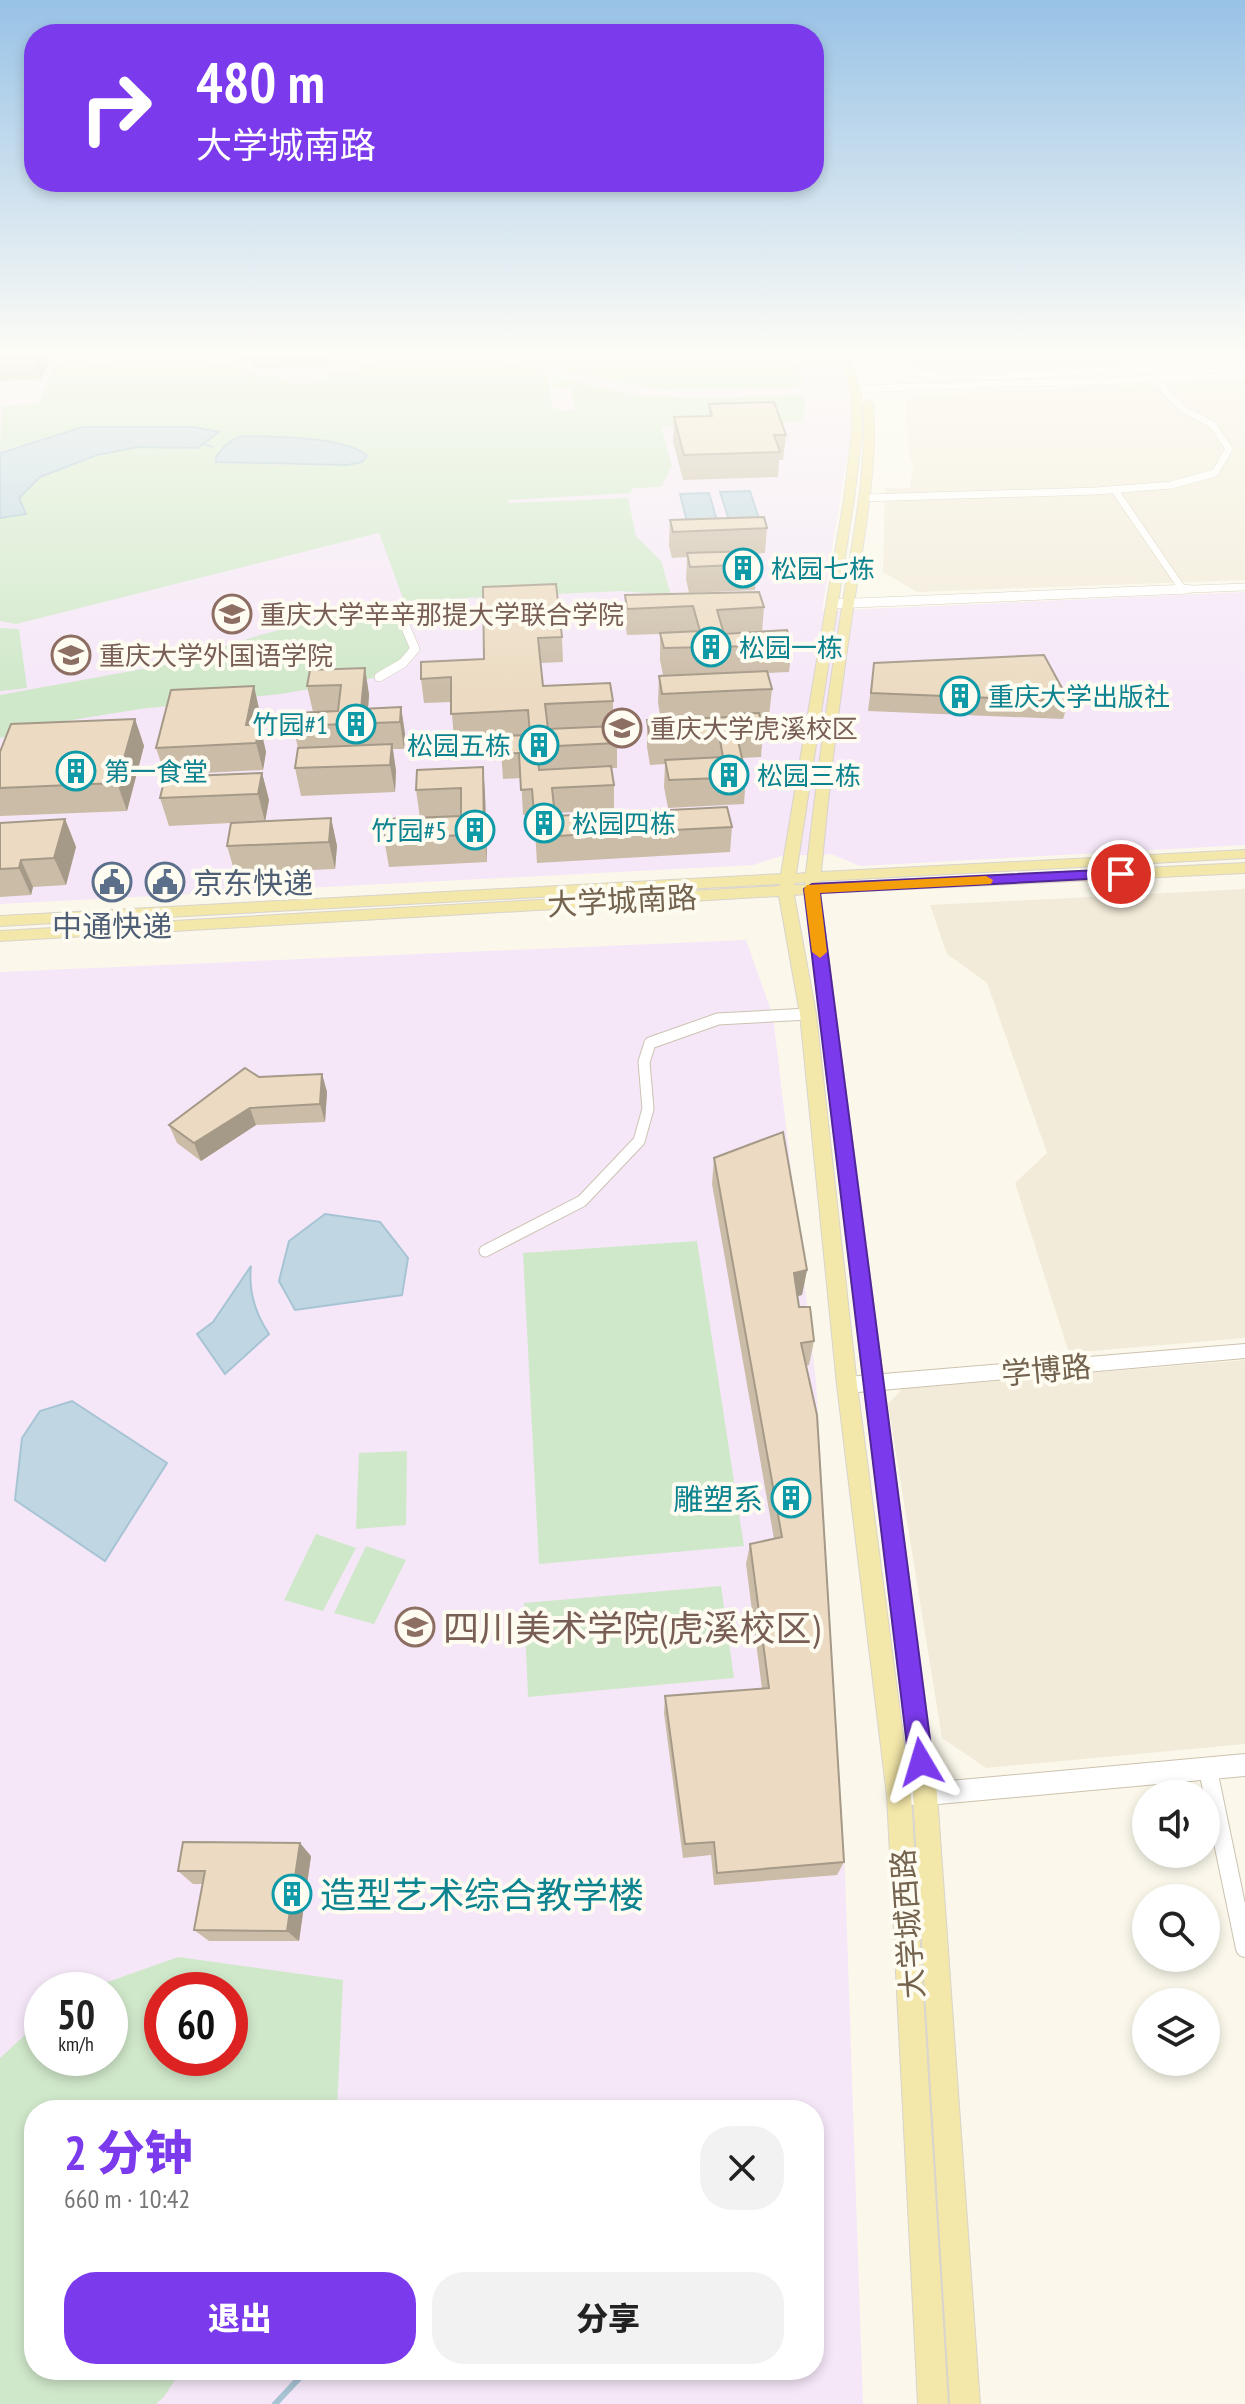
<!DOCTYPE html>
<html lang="zh">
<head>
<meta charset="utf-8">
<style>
  body { margin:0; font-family:"PT Sans Narrow","Noto Sans SC",sans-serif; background:#f2f2f2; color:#222; height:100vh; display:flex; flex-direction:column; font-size:30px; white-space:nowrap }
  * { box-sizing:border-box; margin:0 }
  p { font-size:26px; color:#767676 }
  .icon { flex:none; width:44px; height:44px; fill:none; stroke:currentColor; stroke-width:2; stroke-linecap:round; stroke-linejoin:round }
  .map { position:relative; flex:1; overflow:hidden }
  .details { position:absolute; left:24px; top:2100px; width:800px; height:280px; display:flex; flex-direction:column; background:#fff; border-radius:32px; box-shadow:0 4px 12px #0003 }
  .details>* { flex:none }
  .top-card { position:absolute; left:24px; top:24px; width:800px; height:168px; border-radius:32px; box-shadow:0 4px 12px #0003; background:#7c3aed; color:#fff; overflow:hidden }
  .fabs { position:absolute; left:1132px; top:1780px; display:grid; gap:16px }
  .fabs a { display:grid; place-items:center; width:88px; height:88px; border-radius:50%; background:#fff; box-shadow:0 4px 12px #0003; font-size:40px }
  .speed { position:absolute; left:24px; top:1972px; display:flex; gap:16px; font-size:40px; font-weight:700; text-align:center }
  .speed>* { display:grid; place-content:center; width:104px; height:104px; border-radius:50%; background:#fff; box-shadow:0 4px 12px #0003; line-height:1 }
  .speed small { font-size:20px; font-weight:400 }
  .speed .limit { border:12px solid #d22; background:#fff; color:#111 }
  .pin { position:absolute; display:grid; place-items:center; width:68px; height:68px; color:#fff; margin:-34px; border:4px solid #fff; border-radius:50%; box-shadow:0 2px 8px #0007 }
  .me { position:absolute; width:88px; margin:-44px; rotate:353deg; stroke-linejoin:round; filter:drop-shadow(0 0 6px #0008) }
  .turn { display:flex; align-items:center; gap:28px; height:168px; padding:0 40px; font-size:36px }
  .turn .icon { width:104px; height:104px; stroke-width:2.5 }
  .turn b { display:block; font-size:56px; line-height:68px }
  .round { display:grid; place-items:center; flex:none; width:84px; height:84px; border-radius:32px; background:#f2f2f2 }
  .head { display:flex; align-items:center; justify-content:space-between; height:136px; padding:0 40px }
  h1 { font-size:48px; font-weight:800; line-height:60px; color:#7c3aed }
  .button { display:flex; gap:16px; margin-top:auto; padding:16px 40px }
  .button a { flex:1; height:92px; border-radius:32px; background:#7c3aed; color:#fff; font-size:32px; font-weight:800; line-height:92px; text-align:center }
  .button a+a { background:#f2f2f2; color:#222 }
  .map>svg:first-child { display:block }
  .residential { fill:#f2ebd9 }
  .education { fill:#f5e7f8; fill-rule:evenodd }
  .green { fill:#d0e8ca; fill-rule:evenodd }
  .water { fill:#c0d7e3; stroke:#a7c4d4; stroke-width:2 }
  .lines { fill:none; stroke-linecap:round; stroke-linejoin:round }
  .stream-far1 { stroke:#a7c4d4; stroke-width:2 }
  .stream { stroke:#a7c4d4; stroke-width:6 }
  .street-far3-casing { stroke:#ccc3b1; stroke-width:8 }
  .street-far2-casing { stroke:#ccc3b1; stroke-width:10 }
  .street-far1-casing { stroke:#ccc3b1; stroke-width:13 }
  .street-casing { stroke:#ccc3b1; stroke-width:20 }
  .secondary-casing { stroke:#cdc2ad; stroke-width:2 }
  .primary-casing { stroke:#d8d4ce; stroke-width:2 }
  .street-far3 { stroke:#fff; stroke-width:7 }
  .street-far2 { stroke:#fff; stroke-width:9 }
  .street-far1 { stroke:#fff; stroke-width:11 }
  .street { stroke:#fff; stroke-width:18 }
  .secondary { fill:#fff; fill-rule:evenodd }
  .primary { fill:#f3e7a9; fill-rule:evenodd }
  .wall { fill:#cbbca7 }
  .shaded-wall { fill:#a59988 }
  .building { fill:#ecdbc2; stroke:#a59988; stroke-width:2 }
  .route { fill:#7c3aed; stroke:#51269a; stroke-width:2 }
  .slow { fill:#f59e0b }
  .labels { text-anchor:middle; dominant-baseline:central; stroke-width:8; stroke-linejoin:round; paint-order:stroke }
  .far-culture-label { font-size:26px; fill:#0d838f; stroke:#fefbf1; text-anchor:start }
  .far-education-label { font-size:26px; fill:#785e54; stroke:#fefbf1; text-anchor:start }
  .service-label { font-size:30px; fill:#4e5e75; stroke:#fefbf1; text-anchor:start }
  .street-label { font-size:30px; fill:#74644f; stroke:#fefbf1 }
  .culture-label { font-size:30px; fill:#0d838f; stroke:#fefbf1; text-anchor:end }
  .near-education-label { font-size:36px; fill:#785e54; stroke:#fefbf1; text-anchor:start }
  .near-culture-label { font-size:36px; fill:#0d838f; stroke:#fefbf1; text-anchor:start }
</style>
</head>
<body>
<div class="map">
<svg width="1245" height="2404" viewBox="0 0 1245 2404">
  <rect width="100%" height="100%" fill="#fbf8eb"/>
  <g class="residential">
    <path d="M899 356H1245V365L932 376 911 370Z"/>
    <path d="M1245 380V580L917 592 883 572 885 488H910L913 465 909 453 906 401 916 395Z"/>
    <path d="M1245 889V1338L1069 1353 1015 1183 1047 1153 987 983 947 954 930 905Z"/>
    <path d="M1245 1360V1744L986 1768 942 1738 888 1404 902 1389Z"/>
  </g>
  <g class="education">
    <path d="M0 356H838L850 391 851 432 822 611 1245 592V845L860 866 831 854 781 856 753 865 0 904Z"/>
    <path d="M746 940 773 1016 816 1381 845 1873 863 2404H0V972ZM42 1990H110V2058H42ZM162 1990H230V2058H162ZM34 2110H814V2370H34Z"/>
  </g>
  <g class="green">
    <path d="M33 356H91L94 364 133 356H195L254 372 256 376 274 375 291 384 321 382 330 369C349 373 359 372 373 359L363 356H483L547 371 552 407 561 411 575 410 571 388H554L551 376 641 396 712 398 800 395 805 398 804 422 661 427 672 466 661 487 633 488 630 493 508 500 509 503 628 498 636 536 661 561 671 595 620 591 404 601 379 533 16 624 0 621V518L25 514 19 498 40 477 97 455 138 447 198 448 218 432 194 427H83L0 451 2 406 38 404 58 359H33ZM244 436C284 437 321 440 360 449L361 463 277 465 216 462 235 437Z"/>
    <path d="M494 356H796L803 384 789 388 663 390Z"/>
    <path d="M397 607 415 649 379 677 281 694 140 709 66 721 0 738V695L170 664 260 635 335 616Z"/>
    <path d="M0 628 19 629 27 688 0 691Z"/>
    <path d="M697 1241 744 1546 539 1564 523 1253Z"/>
    <path d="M407 1451 406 1525 356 1529 359 1453Z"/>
    <path d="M316 1534 356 1548 323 1611 284 1600Z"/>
    <path d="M366 1546 406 1560 374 1624 334 1613Z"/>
    <path d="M721 1586 734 1678 528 1697 524 1603Z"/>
    <path d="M178 1957 343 1980 337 2110H34V2370H181L164 2397 156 2404H0V2058L42 2019V2058H110V1990H85ZM162 1990H230V2058H162Z"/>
  </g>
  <g class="water">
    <path d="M83 427H194L219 432 198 448 138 447 97 455 40 477 19 498 26 514 0 518V453Z"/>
    <path d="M244 436C273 437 346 436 367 456L362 462 347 465 216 462V457C224 447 230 438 244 436Z"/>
    <path d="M750 491 759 519 729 520 720 492Z"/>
    <path d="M709 493 717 521 687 522 680 494Z"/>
    <path d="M325 1214 380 1222 408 1258 402 1295 295 1310 279 1281 289 1241Z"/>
    <path d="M251 1266C248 1292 255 1313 269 1334L225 1374 197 1334 213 1322Z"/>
    <path d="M72 1401 167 1463 105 1561 15 1500 22 1438 40 1411Z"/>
  </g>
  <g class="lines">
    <path class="stream-far1" d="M202 444 213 447"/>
    <path class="stream" d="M275 2404 307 2370"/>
    <defs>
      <g id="street-far3">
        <path d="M901 356 915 372 934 376H1003L1245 363"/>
        <path d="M856 389 1245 376"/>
        <path d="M1114 489 1183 590"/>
        <path d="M864 498 1096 491 1171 485 1215 473 1229 449 1213 425 1185 410 1166 392 1142 356"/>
        <path d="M1140 591 1245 587"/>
      </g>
      <g id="street-far2">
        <path d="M831 604 1188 589"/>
        <path d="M379 677 403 663 415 649 397 607"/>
      </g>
      <path id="street-far1" d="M485 1251 582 1201 639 1141 648 1109 644 1062 650 1043 718 1019 808 1014"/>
      <path id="street" d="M1208 1770 1245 1948"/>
      <g id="secondary">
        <path d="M1245 1344V1358L847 1393 841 1390 838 1385 841 1380 847 1377Z"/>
        <path d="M1245 1754V1776L916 1806 908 1803 905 1795 908 1787 916 1784Z"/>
      </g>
      <path id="primary" d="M839 356H847L861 389 862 432 854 499 796 874 806 873C816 786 827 700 841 614 851 545 868 473 863 403L868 400 873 403C878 474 862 546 852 616 839 702 829 786 821 872L1245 850V858L820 881V884L1245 863V873L820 893 937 1794 980 2404H950L913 1794 805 894 794 895 816 1014 857 1385 911 1796 948 2404H918L887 1796 837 1385 800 1014 779 896 0 941V931L779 886 780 884 0 926V916L781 874 844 499 852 432 851 389ZM805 882V885H794L795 883Z"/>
    </defs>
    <use href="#street-far3" class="street-far3-casing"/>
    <use href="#street-far2" class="street-far2-casing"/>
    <use href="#street-far1" class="street-far1-casing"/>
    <use href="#street" class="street-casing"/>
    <use href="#secondary" class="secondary-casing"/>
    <use href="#primary" class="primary-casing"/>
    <use href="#street-far3" class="street-far3"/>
    <use href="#street-far2" class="street-far2"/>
    <use href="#street-far1" class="street-far1"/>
    <use href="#street" class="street"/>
    <use href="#secondary" class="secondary"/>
    <use href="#primary" class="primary"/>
  </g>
  <g class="wall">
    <path d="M0 356H52L41 379 0 381Z"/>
    <path d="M234 356H328L330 366 254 369 252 359 235 360Z"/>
    <path d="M709 404 786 435 783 460H779L778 477 683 480 673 441 674 417 709 416Z"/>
    <path d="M670 520 767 528 765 553 754 554 757 564 755 590 689 593 686 579 687 557 672 558 669 546Z"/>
    <path d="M483 587 562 637 563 662 540 663 543 686 613 701V726L617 743V768H612L614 785V810L554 813 555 816 732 827 730 852 537 863 534 814 523 815 521 778 503 779 500 736 529 735 454 739 451 702 424 703 421 679 484 659Z"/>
    <path d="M625 595 764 607 762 632 792 645 789 672 767 673 772 689 769 716 760 717 763 730 761 757 742 758 746 777 744 804 668 808 664 787 665 764 650 765 647 747V720H661L658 703 659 676 708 674 663 675 660 660V634L627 635 625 621Z"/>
    <path d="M874 663 1069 701 1063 719 868 711Z"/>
    <path d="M365 668 369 695 368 709 401 707 405 734 404 749H393L396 771 395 792 301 796 295 768 298 748 293 726 313 712 307 686Z"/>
    <path d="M260 713 258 725 266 752 263 770 165 775 156 748Z"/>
    <path d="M135 719 144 746 127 811 0 816V752Z"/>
    <path d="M483 767 485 794 487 862 389 867 384 839 420 818 416 790Z"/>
    <path d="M262 773 269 800 265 821 331 818 337 846 335 869 235 873 227 846 231 823 169 826 160 798Z"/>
    <path d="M65 819 76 847 66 885 33 887 31 895 0 897V823Z"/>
    <path d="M322 1074 327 1092 325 1122 256 1125 201 1161 177 1143 169 1125 259 1077Z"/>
    <path d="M714 1158 807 1270 802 1295 797 1296 799 1307 814 1341 809 1365 806 1366 844 1862 837 1875 714 1885 711 1855 683 1858 664 1713 665 1696 762 1689 746 1564 750 1544 774 1539 712 1184Z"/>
    <path d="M311 1856 299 1941H209L194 1930 203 1884H193L178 1871Z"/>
  </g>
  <g class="shaded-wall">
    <path d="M35 356H52L41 379 34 357Z"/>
    <path d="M365 668 369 695 367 723 361 709Z"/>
    <path d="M254 686 260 713 255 743 246 725Z"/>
    <path d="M401 707 405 734 404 749 400 722Z"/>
    <path d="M135 719 144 746 127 811 117 783Z"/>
    <path d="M260 725 266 752 263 770 256 743Z"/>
    <path d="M392 744 396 771 395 792 390 765Z"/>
    <path d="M483 767 485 794 487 862 484 834Z"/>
    <path d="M262 773 269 800 265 822 258 794Z"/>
    <path d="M331 818 337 846 335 869 329 842Z"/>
    <path d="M65 819 76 847 66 885 54 858Z"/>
    <path d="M21 860 33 887 31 895 19 868Z"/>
    <path d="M322 1074 327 1092 325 1122 320 1104Z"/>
    <path d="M250 1108 256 1125 201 1161 194 1143Z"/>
    <path d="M807 1270 802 1295 790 1298 794 1273Z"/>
    <path d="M300 1843 311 1856 299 1941 287 1931Z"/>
  </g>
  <g class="building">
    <path d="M0 356H35L34 357 0 359Z"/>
    <path d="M774 402 786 435H774L780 452 684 455 674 417 712 416 709 404Z"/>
    <path d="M764 517 767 528 673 532 670 520Z"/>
    <path d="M753 551 757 564 690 567 687 553Z"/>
    <path d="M556 584 562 637 538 638 543 686 610 683 613 701 545 704 548 729 615 726 617 743 537 747 539 770 611 766 614 785 552 788 555 816 727 807 732 827 536 837 532 789 521 790 519 753 501 754 500 736 530 735 528 710 451 714V677L421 679V662L484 659 483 587Z"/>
    <path d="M759 592 764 607 717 610 724 634 787 630 792 645 664 648 660 633 700 631 693 606 627 609 625 595Z"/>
    <path d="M1044 655 1069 701 871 693 874 663Z"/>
    <path d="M365 668 361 709 401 707 400 722 293 726 295 713 338 711 341 685 307 686 310 670Z"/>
    <path d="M767 671 772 689 662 694 659 676Z"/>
    <path d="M254 686 246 725H260L256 743 156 748 171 690Z"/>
    <path d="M759 713 763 730 736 731 746 777 669 780 665 760 723 757 719 735 650 738 647 720 731 717 730 714Z"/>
    <path d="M135 719 117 783 0 788V752L11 724Z"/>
    <path d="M392 744 390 765 295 768 298 748Z"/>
    <path d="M483 767 484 834 384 839 385 819 461 816V788L416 790 417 770Z"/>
    <path d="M262 773 258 794 160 798 165 777Z"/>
    <path d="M331 818 329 842 227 846 231 823Z"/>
    <path d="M65 819 54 858 21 860 19 868 0 869V823Z"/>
    <path d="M245 1068 259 1077 322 1074 320 1104 250 1108 194 1143 169 1125Z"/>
    <path d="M783 1132 807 1270 794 1273 799 1307H810L814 1341 801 1343 817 1415 844 1862 717 1873 714 1842 685 1844 665 1696 769 1688 750 1544 782 1537 714 1158Z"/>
    <path d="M183 1842 300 1843 287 1931 194 1930 205 1871H178Z"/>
  </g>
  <linearGradient id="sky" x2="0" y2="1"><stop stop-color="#98c2e6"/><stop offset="0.51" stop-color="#fdfcf6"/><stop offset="1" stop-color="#fdfcf6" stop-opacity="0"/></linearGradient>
  <rect width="1245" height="692" fill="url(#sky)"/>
  <path class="route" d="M1121 869 1126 871V877L820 893 933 1762 929 1771 921 1775 912 1771 909 1762 804 889 812 884Z"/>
  <path class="slow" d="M986 876 993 880 991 884 820 893 827 952 820 958 812 952 804 889 807 885Z"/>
  <defs>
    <symbol id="building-ring" viewBox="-11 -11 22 22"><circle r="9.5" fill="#fefbf1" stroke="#0f9aa8" stroke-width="1.5"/><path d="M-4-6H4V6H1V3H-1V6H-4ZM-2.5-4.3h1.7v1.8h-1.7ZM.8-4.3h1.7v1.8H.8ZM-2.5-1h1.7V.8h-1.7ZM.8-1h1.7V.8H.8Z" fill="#0f9aa8"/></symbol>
    <symbol id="university-ring" viewBox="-11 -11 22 22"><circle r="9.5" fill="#fefbf1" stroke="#8d6e63" stroke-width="1.5"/><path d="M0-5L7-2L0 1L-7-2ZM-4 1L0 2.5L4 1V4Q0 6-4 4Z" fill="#8d6e63"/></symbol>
    <symbol id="civic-ring" viewBox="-11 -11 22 22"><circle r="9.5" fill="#fefbf1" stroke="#5c6f8a" stroke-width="1.5"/><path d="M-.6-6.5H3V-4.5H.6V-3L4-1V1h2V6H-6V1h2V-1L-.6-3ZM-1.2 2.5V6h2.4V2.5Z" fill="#5c6f8a"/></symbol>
  </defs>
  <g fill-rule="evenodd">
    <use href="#building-ring" x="721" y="546" width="44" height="44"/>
    <use href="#university-ring" x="210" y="592" width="44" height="44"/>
    <use href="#building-ring" x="689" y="625" width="44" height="44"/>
    <use href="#university-ring" x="49" y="633" width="44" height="44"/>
    <use href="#building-ring" x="938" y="674" width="44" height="44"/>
    <use href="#building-ring" x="334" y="702" width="44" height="44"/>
    <use href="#university-ring" x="600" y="706" width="44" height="44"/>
    <use href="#building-ring" x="517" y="723" width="44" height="44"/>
    <use href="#building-ring" x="54" y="749" width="44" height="44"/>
    <use href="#building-ring" x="707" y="753" width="44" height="44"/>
    <use href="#building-ring" x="522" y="801" width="44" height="44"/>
    <use href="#building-ring" x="453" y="808" width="44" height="44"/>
    <use href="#civic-ring" x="90" y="860" width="44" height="44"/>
    <use href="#civic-ring" x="143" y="860" width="44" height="44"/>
    <use href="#building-ring" x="769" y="1476" width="44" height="44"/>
    <use href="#university-ring" x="393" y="1605" width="44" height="44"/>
    <use href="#building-ring" x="270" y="1872" width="44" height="44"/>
  </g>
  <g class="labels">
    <g class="far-culture-label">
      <text x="771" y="568">松园七栋</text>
      <text x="739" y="647">松园一栋</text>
      <text x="988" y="696">重庆大学出版社</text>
      <text x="328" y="724" text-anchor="end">竹园#1</text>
      <text x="511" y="745" text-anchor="end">松园五栋</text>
      <text x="104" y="771">第一食堂</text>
      <text x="757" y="775">松园三栋</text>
      <text x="572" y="823">松园四栋</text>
      <text x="447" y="830" text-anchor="end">竹园#5</text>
    </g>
    <g class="far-education-label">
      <text x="260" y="614">重庆大学辛辛那提大学联合学院</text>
      <text x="99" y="655">重庆大学外国语学院</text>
      <text x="650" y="728">重庆大学虎溪校区</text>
    </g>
    <g class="service-label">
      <text x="193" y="882">京东快递</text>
      <text x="112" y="925" text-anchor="middle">中通快递</text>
    </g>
    <g class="street-label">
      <text transform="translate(622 900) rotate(-3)">大学城南路</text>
      <text transform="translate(1046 1369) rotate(-5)">学博路</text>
      <text transform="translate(907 1924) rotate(-94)">大学城西路</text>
    </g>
    <g class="culture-label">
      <text x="763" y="1498">雕塑系</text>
    </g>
    <g class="near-education-label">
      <text x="443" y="1627">四川美术学院(虎溪校区)</text>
    </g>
    <g class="near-culture-label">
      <text x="320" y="1894">造型艺术综合教学楼</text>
    </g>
  </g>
</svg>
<div class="fabs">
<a><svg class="icon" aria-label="sound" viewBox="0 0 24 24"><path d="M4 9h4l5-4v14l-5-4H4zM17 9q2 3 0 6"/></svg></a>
<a><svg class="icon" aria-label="search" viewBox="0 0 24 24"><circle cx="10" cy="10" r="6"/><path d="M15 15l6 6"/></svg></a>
<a><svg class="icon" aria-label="layers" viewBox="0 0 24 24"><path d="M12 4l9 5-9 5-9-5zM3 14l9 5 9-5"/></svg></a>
</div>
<div class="speed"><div>50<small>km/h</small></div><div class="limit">60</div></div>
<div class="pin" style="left:1121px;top:874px;background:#d93025"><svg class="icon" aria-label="arrive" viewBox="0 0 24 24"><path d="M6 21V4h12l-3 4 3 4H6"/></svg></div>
<svg class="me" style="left:921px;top:1762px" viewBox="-20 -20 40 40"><path d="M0-17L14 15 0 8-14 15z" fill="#7c3aed" stroke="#fff" stroke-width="4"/></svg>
<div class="top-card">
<div class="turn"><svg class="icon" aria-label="right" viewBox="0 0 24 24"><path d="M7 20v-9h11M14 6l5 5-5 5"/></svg><div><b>480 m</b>大学城南路</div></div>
</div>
<section class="details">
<div class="head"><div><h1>2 分钟</h1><p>660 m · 10:42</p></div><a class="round"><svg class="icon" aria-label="close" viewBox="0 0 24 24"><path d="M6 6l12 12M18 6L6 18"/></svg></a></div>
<div class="button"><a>退出</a><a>分享</a></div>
</section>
</div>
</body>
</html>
